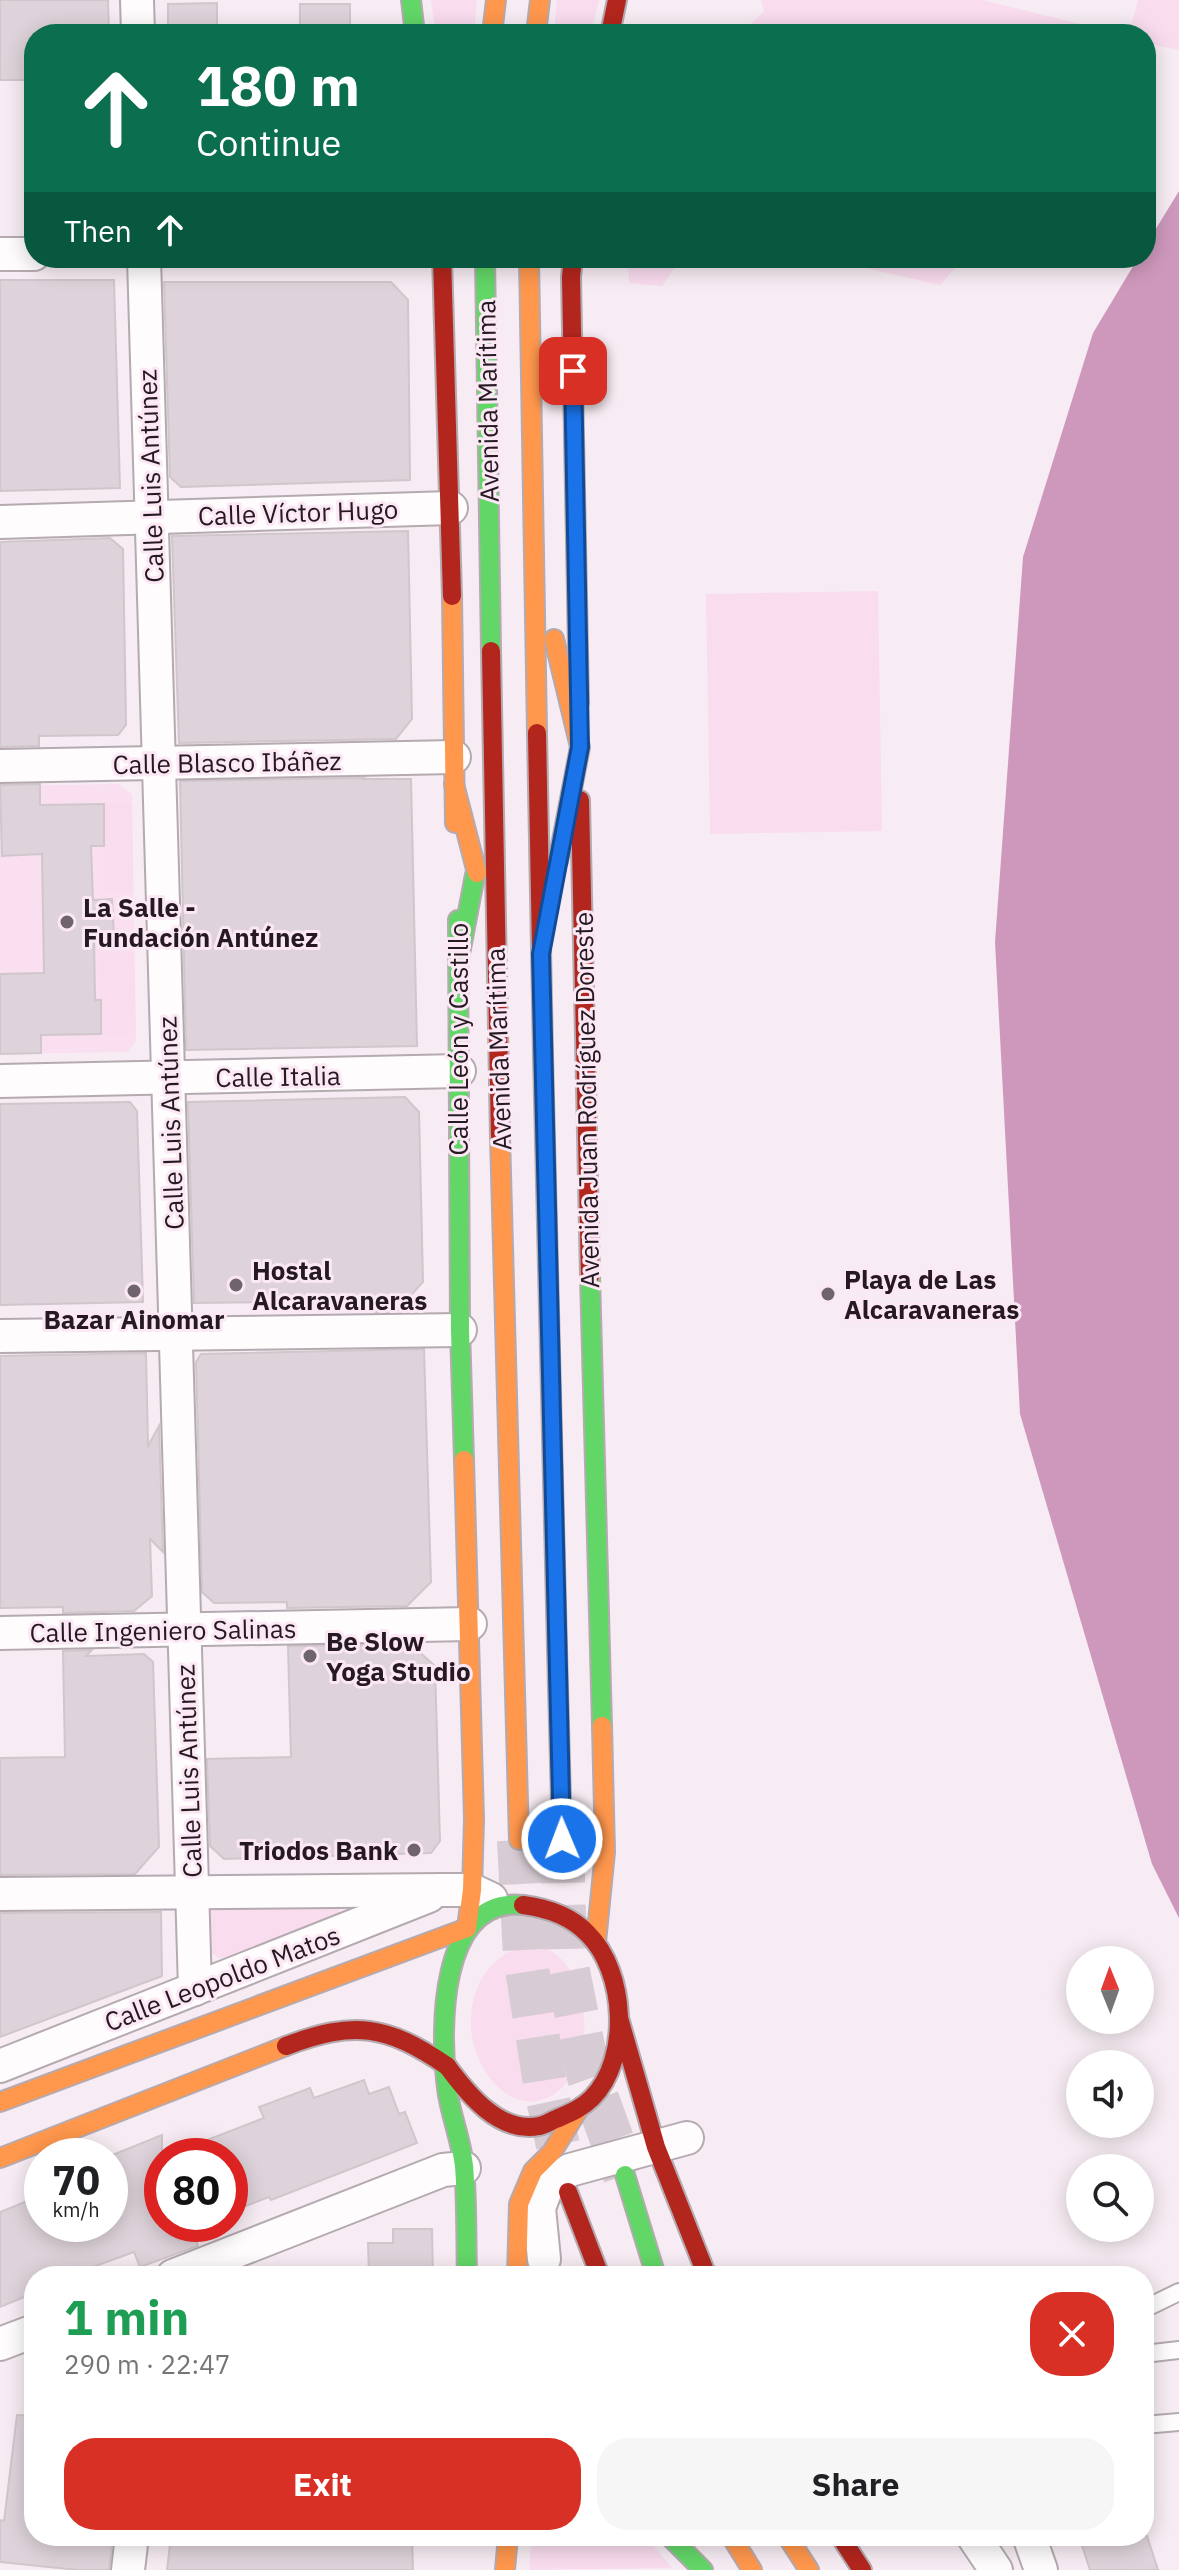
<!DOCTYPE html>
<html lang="en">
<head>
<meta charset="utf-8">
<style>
  body { margin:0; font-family:"IBM Plex Sans",sans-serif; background:#f6f6f6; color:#202124; height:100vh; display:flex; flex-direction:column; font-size:30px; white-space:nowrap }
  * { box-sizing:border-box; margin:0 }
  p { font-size:26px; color:#757577 }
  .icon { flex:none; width:44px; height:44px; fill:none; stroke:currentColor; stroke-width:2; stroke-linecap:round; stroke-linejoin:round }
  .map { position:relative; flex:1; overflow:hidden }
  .details { position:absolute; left:24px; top:2266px; width:1130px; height:280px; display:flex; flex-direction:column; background:#fff; border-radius:32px; box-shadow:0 4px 20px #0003 }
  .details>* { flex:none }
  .guide { position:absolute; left:24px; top:24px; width:1132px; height:244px; border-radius:32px; box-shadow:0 4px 20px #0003; background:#0b6e4f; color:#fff; overflow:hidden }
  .needle { width:52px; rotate:359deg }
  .tools { position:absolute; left:1066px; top:1946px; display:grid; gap:16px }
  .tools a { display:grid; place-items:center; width:88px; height:88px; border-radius:50%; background:#fff; box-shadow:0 4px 20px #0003; font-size:40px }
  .speed { position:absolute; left:24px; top:2138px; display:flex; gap:16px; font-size:40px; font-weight:700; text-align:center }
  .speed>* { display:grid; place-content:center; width:104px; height:104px; border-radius:50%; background:#fff; box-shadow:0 4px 20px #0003; line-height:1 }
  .speed small { font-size:20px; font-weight:400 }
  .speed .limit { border:12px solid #d22; background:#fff; color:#111 }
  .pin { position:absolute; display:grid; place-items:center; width:68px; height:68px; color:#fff; margin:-34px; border-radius:16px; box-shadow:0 4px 12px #0006 }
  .me { position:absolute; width:88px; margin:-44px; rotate:359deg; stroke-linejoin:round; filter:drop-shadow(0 0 6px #0008) }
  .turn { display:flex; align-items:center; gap:28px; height:168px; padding:0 40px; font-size:36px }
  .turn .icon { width:104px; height:104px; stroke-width:2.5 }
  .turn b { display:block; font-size:56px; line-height:68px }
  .then { display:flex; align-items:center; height:76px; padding:0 40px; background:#0003; gap:16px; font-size:30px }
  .round { display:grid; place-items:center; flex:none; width:84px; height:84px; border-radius:32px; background:#f6f6f6 }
  .summary { display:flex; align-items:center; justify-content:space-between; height:136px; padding:0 40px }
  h1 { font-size:48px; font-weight:700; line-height:60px; color:#1e9e55 }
  .button { display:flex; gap:16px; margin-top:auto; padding:16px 40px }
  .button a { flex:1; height:92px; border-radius:32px; background:#d93025; color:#fff; font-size:32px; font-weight:700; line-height:92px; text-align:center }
  .button a+a { background:#f6f6f6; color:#202124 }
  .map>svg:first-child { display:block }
  .built { fill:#fadff0 }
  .green { fill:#f9dcee }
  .water { fill:#ce98bc }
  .building { fill:#ded3da; stroke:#d0c6cc; stroke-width:2 }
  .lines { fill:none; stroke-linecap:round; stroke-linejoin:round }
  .highway-tunnel { stroke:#d8ccd4; stroke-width:44; stroke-dasharray:44 22; stroke-linecap:butt }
  .lane-casing { stroke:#b4aab0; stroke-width:20 }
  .street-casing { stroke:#b4aab0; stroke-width:36 }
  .fast-casing { stroke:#b4aab0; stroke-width:22 }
  .slow-casing { stroke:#b4aab0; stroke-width:22 }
  .jam-casing { stroke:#b4aab0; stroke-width:22 }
  .lane { stroke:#fefcfd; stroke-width:16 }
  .street { stroke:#fefcfd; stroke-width:32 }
  .fast { stroke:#63d668; stroke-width:18 }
  .slow { stroke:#ff974d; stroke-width:18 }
  .jam { stroke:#b3261e; stroke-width:18 }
  .route-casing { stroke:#114b97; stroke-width:20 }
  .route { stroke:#1a73e8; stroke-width:14 }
  .poi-dot { fill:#6f646b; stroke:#fce8f4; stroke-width:3 }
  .labels { text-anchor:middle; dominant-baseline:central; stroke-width:6; stroke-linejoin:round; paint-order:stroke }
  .street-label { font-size:26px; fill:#261a22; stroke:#fce8f4 }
  .poi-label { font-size:26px; font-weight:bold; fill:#261a22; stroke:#fce8f4; text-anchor:start }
</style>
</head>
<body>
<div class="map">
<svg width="1179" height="2570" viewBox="0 0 1179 2570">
  <rect width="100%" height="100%" fill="#f7ecf3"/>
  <path class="built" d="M119 784 132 795 136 1041 128 1052 0 1054V786Z"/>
  <g class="green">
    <path d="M431 0H477L474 34H436Z"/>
    <path d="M557 0H599L591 34H554Z"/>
    <path d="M761 0H982L1097 28 1095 34H741L764 11Z"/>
    <path d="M1138 0H1179V50L1146 43V34H1129Z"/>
    <path d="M628 258H681L662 286 629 283Z"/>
    <path d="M822 258H964L940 285Z"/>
    <path d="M878 591 882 831 710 834 706 594Z"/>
    <path d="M132 803 133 891H105L104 804Z"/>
    <path d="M134 952 136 1033 101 1034 100 953Z"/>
    <path d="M206 1905H341L339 1913 224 1958H218L211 1952Z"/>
    <path d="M527 1945C597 1944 606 2087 537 2101 520 2104 505 2095 494 2083 455 2039 465 1961 527 1945Z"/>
    <path d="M532 2536H645L672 2568 529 2570Z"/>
  </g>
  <path class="water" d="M1179 191V1918L1152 1864 1020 1414 995 942 1023 557 1093 333 1138 258H1146V245Z"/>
  <g class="building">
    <path d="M0 0H108L109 34H34V80H0Z"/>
    <path d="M217 3V34H168V4Z"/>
    <rect x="300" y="4" width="50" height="30"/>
    <path d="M0 280H114L120 488 0 491Z"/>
    <path d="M164 282H391L408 300 410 480 181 487 170 477Z"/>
    <path d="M408 531 412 719 396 739 179 743 172 536Z"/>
    <path d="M110 538 123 549 126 725 118 735 39 736V746L0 747V542Z"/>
    <path d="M364 778 363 779H411L417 1046 186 1050 180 781Z"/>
    <path d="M40 784V805L104 804V846H91L93 900 112 899 114 938H94L95 1000H101V1034L41 1035V1053L0 1054V974L44 973 42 854 2 856 0 785Z"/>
    <path d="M405 1097 419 1112 423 1282 396 1312H374H376L375 1301 194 1303 188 1102Z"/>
    <path d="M130 1102 137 1111 143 1302 0 1305V1104Z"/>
    <path d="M424 1349 431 1582 407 1606 287 1608V1602L214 1603 202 1592 196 1362 201 1354Z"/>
    <path d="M146 1353 148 1446 159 1426 163 1552 150 1539 152 1596 134 1611 63 1613V1607L0 1608V1356Z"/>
    <path d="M367 1645 362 1650 416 1649 435 1666 440 1841 431 1853 224 1859 210 1846 207 1759 291 1757 288 1646Z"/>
    <path d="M92 1650 86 1656 144 1654 153 1662 159 1847 135 1874 0 1875V1758L65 1757 63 1651Z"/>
    <path d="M161 1912 162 1976 0 2037V1913Z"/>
    <path d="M364 2080 369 2094 389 2087 399 2114 405 2112 417 2143 271 2200 269 2197 230 2212V2156H171V2154L264 2118 259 2107 310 2088 314 2098Z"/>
    <path d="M162 2135V2224H191L198 2246 140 2267 134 2252 68 2276H34V2293L0 2307V2212L42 2195V2224H110V2156Z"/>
    <path d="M393 2229H432L433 2276H369L368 2243H393Z"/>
    <path d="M17 2415 34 2416V2536H113L109 2570H78L0 2562V2520L4 2521Z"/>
    <path d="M171 2536H412L413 2570H167Z"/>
    <path d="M1079 2536H1147L1158 2570H1090Z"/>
  </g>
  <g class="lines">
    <g class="highway-tunnel">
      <path d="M562 1839 565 1956 589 2077 625 2175"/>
      <path d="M519 1840 525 1956 546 2090 560 2155"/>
    </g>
    <defs>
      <g id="lane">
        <path d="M1144 2309 1179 2292"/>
        <path d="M1144 2354 1179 2350"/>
        <path d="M1144 2425 1179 2422"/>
      </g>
      <g id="street">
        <path d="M137 0 138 34"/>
        <path d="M0 254H34"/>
        <path d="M144 258 195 1989"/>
        <path d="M0 522 451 508"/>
        <path d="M0 766 454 757"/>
        <path d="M0 1081 459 1071"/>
        <path d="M0 1336 460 1330"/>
        <path d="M0 1633 470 1624"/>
        <path d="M0 1894 443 1890H472L491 1899"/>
        <path d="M0 2066 429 1896"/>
        <path d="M544 2259 539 2208 548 2184 570 2170 687 2138"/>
        <path d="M173 2276 443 2170 464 2168"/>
        <path d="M0 2344 34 2331"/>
        <path d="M973 2536 996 2570"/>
        <path d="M1029 2536 1041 2570"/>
        <path d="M128 2570 132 2536"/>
      </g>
      <g id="fast">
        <path d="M411 0 415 34"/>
        <path d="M485 258 491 651"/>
        <path d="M458 920 460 1330 464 1460"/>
        <path d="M459 959 475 875"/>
        <path d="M543 1056 557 1649"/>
        <path d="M590 1276 602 1726"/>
        <path d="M625 2175 656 2276"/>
        <path d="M467 2276C466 2239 467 2202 464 2166 461 2139 450 2114 447 2088 440 2032 438 1896 523 1905"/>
        <path d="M669 2536 703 2570"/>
      </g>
      <g id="slow">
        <path d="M492 34 496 0"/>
        <path d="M536 34 540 0"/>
        <path d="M529 258 537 733"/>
        <path d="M452 596 455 823"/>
        <path d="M554 639 580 747 558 861"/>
        <path d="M454 784 477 873"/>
        <path d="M500 1136 519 1840"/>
        <path d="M464 1460 474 1819 472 1890 467 1928"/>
        <path d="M596 1942 605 1852 602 1726"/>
        <path d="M0 2102 467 1928"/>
        <path d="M0 2158 286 2046"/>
        <path d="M517 2276 519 2204 533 2171 552 2152 578 2110"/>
        <path d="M731 2536 752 2570"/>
        <path d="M787 2536 809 2570"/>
        <path d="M505 2570 508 2536"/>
      </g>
      <g id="jam">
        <path d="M610 34 617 0"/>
        <path d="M442 258 452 596"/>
        <path d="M573 258 571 277 579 703"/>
        <path d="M491 651 500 1136"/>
        <path d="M537 733 543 1056"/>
        <path d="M580 800 590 1276"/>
        <path d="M557 1649 562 1839"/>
        <path d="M619 2018 656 2147 707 2276"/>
        <path d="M286 2046C354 2020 387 2025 447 2066"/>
        <path d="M447 2066C467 2093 499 2134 539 2126 545 2125 551 2121 556 2119 570 2113 581 2109 592 2098 631 2058 626 1972 588 1934 571 1916 547 1908 523 1905"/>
        <path d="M568 2192 600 2276"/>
        <path d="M840 2536 862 2570"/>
      </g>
    </defs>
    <use href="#lane" class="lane-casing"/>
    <use href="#street" class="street-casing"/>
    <use href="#fast" class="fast-casing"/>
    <use href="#slow" class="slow-casing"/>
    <use href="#jam" class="jam-casing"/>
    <use href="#lane" class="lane"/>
    <use href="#street" class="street"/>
    <use href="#fast" class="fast"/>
    <use href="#slow" class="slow"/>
    <use href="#jam" class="jam"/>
  </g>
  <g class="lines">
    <defs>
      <path id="route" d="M562 1839 541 954 580 747 573 371"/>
    </defs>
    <use href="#route" class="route-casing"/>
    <use href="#route" class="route"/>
  </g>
  <g class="poi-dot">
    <circle cx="67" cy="922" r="8"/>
    <circle cx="236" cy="1285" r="8"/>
    <circle cx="134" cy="1291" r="8"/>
    <circle cx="828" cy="1294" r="8"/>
    <circle cx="310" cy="1656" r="8"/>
    <circle cx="414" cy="1850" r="8"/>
  </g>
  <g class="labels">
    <g class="street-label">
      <text transform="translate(487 401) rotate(-91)">Avenida Marítima</text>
      <text transform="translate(150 476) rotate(-92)">Calle Luis Antúnez</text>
      <text transform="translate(298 512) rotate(-2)">Calle Víctor Hugo</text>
      <text transform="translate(227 762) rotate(-1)">Calle Blasco Ibáñez</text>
      <text transform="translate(458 1039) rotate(-90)">Calle León y Castillo</text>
      <text transform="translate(498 1049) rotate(-92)">Avenida Marítima</text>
      <text transform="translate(278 1076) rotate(-1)">Calle Italia</text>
      <text transform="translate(586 1100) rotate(-91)">Avenida Juan Rodríguez Doreste</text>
      <text transform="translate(170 1123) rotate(-92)">Calle Luis Antúnez</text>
      <text transform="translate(163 1630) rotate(-1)">Calle Ingeniero Salinas</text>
      <text transform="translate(188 1771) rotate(-92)">Calle Luis Antúnez</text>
      <text transform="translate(222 1978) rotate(-21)">Calle Leopoldo Matos</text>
    </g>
    <g class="poi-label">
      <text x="83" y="907">La Salle -<tspan x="83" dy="30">Fundación Antúnez</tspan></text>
      <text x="252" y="1270">Hostal<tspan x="252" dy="30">Alcaravaneras</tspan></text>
      <text x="844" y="1279">Playa de Las<tspan x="844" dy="30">Alcaravaneras</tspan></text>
      <text x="134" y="1319" text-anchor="middle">Bazar Ainomar</text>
      <text x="326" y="1641">Be Slow<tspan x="326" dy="30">Yoga Studio</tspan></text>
      <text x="398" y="1850" text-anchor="end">Triodos Bank</text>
    </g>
  </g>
</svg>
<div class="tools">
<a><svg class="needle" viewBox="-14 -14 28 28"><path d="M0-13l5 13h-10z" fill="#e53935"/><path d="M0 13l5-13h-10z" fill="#757577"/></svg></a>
<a><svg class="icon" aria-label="sound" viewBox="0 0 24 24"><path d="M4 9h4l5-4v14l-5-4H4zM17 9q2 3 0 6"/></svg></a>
<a><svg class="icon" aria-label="search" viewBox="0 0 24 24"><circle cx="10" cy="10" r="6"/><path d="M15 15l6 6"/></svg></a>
</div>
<div class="speed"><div>70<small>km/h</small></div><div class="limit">80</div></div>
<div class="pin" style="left:573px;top:371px;background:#d93025"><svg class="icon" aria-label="arrive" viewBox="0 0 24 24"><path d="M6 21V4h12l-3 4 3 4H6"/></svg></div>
<svg class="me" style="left:562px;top:1839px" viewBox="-20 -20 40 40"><circle r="17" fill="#1a73e8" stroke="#fff" stroke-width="3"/><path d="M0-11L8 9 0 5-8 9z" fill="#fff"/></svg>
<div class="guide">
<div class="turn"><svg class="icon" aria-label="ahead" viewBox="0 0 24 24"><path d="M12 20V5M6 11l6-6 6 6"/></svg><div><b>180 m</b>Continue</div></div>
<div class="then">Then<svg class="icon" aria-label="ahead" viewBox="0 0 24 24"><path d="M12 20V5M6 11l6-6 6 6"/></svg></div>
</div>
<section class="details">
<div class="summary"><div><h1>1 min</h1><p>290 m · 22:47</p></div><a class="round" style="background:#d93025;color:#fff"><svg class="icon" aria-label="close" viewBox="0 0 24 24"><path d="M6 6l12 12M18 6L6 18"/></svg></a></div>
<div class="button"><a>Exit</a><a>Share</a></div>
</section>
</div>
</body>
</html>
